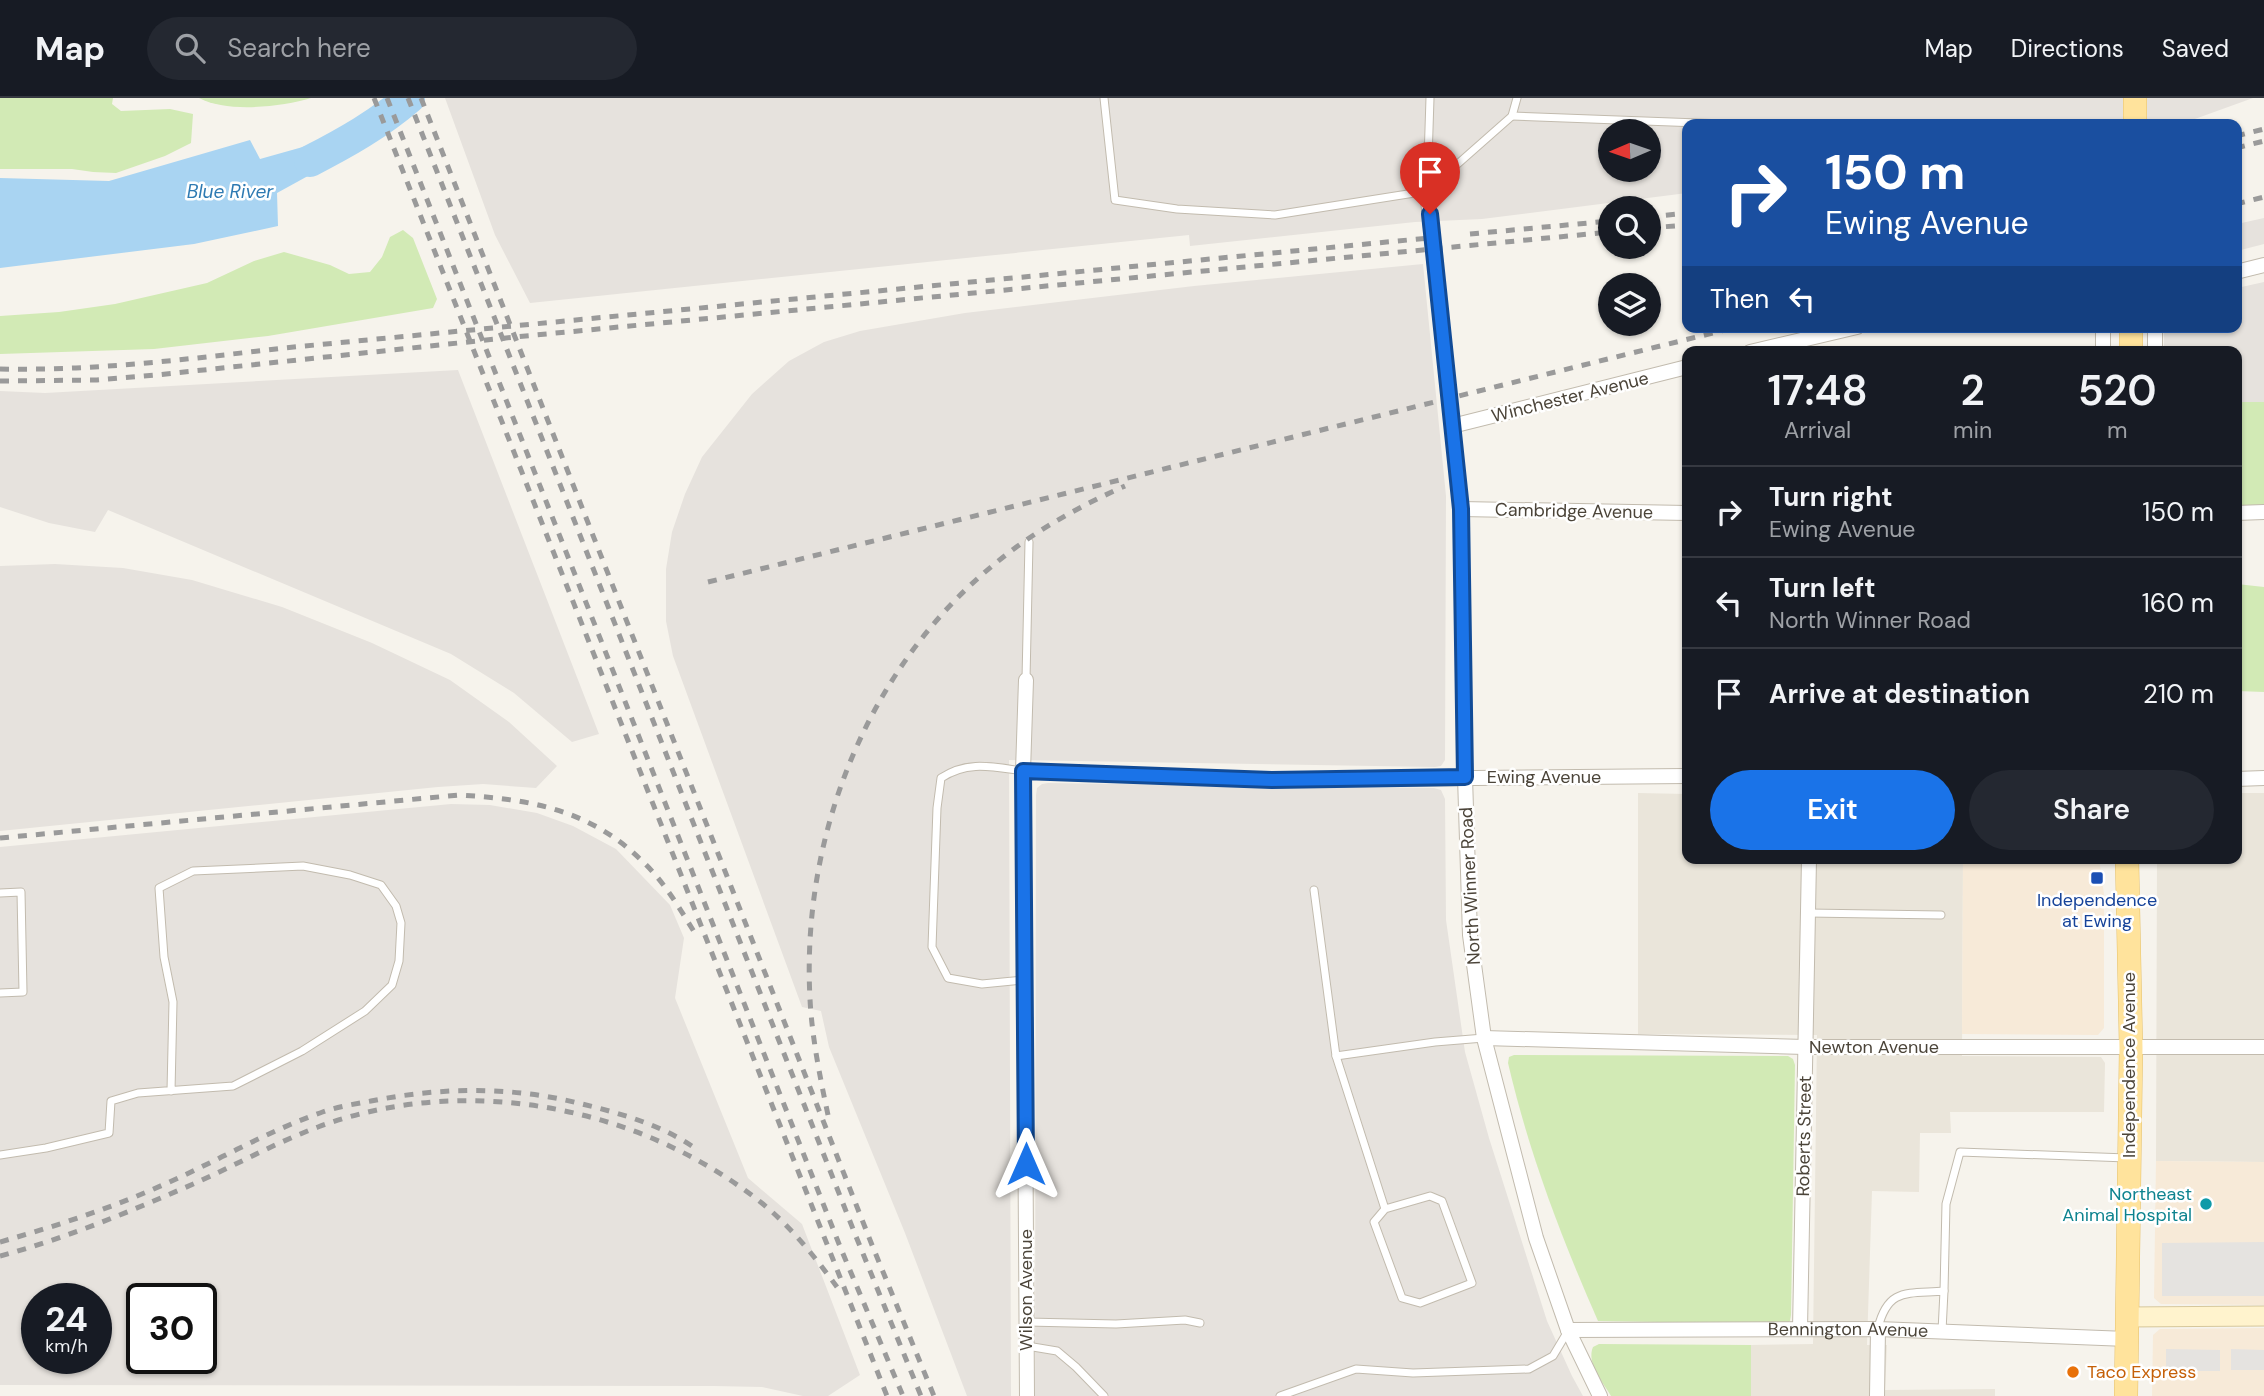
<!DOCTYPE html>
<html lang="en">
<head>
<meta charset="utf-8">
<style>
  body { margin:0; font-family:"DM Sans",sans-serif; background:#242831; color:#f1f3f6; height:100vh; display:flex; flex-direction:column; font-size:26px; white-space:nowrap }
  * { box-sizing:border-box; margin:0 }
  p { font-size:23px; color:#9ea1a6 }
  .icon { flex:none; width:38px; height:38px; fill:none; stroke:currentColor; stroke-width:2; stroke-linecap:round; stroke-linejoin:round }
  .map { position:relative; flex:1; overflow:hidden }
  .side { position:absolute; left:1682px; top:248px; width:560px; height:518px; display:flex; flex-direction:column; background:#171b24; border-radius:14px; box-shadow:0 2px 5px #0004 }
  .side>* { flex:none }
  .guide { position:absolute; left:1682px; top:21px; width:560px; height:214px; border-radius:14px; box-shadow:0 2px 5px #0004; background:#1a4fa0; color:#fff; overflow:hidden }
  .needle { width:46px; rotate:268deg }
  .buttons { position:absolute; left:1598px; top:21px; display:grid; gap:14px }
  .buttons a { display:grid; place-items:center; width:63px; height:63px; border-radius:50%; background:#171b24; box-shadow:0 2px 5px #0004; font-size:35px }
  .speed { position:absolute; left:21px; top:1185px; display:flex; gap:14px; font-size:35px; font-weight:700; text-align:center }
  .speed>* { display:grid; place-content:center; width:91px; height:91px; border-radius:50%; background:#171b24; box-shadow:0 2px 5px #0004; line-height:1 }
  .speed small { font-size:18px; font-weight:400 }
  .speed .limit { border:4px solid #111; border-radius:10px; background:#fff; color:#111 }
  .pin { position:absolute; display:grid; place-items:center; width:60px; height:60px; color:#fff; margin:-72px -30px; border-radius:50% 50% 50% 0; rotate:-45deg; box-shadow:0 0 7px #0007 }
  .pin .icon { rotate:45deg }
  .me { position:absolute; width:77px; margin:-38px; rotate:0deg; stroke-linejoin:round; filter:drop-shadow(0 0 5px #0008) }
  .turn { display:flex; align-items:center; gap:24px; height:147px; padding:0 28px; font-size:32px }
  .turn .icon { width:91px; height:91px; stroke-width:2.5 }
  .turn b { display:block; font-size:49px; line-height:60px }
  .then { display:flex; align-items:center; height:66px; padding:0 28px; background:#0003; gap:14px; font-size:26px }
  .eta { display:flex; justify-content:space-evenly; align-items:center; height:119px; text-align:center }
  .eta b { font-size:42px; font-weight:600; line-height:49px }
  .primary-button { display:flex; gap:14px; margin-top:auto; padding:14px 28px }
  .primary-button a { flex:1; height:80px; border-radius:42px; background:#1a73e8; color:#fff; font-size:28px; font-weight:600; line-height:80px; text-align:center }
  .primary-button a+a { background:#242831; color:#f1f3f6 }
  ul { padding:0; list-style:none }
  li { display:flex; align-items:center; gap:21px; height:91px; padding:0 28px; border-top:2px solid #363941 }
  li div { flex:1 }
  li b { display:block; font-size:26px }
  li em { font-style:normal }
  header { display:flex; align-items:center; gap:42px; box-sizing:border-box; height:98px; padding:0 35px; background:#171b24; border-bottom:2px solid #363941 }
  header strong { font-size:33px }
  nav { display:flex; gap:38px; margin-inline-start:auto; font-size:24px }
  .search { width:490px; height:63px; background:#242831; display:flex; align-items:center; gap:18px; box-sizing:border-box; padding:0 24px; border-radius:38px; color:#9ea1a6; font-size:26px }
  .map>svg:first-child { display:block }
  .residential { fill:#eae5da }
  .commercial { fill:#f7ead8 }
  .industrial { fill:#e6e2dd; fill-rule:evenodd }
  .green { fill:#d2eab5 }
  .parking { fill:#e5e3e0 }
  .water { fill:#a9d4f2 }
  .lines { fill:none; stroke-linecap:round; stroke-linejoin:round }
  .river { stroke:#a9d4f2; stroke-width:32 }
  .lane-casing { stroke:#c2bbae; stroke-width:9 }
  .street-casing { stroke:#c2bbae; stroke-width:16 }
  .secondary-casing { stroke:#d6c79b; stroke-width:21 }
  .primary-casing { stroke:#e6c16a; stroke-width:24 }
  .lane { stroke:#fff; stroke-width:7 }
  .street { stroke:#fff; stroke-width:14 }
  .secondary { stroke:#fff3cd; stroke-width:19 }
  .primary { stroke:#ffe39c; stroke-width:23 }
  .rail { stroke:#9a9a9a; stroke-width:5; stroke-dasharray:9 9; stroke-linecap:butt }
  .route-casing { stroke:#114b97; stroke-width:18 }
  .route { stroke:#1a73e8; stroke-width:12 }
  .transit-dot { fill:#1a4fb4; stroke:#fff; stroke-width:2.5 }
  .culture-dot { fill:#0f9aa8; stroke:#fff; stroke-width:2.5 }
  .food-dot { fill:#e8710a; stroke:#fff; stroke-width:2.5 }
  .labels { text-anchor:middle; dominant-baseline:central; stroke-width:5; stroke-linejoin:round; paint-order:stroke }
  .street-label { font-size:18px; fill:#4b4439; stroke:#fff }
  .transit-label { font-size:18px; fill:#164399; stroke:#fff }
  .culture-label { font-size:18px; fill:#0d838f; stroke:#fff; text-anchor:end }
  .food-label { font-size:18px; fill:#c56008; stroke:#fff; text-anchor:start }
  .water-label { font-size:19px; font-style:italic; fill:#2e7ab2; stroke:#fff }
</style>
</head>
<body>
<header>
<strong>Map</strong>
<div class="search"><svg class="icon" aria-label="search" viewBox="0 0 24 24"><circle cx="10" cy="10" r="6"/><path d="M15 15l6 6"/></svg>Search here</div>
<nav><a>Map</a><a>Directions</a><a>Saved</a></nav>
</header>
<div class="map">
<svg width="2264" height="1298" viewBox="0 0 2264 1298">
  <rect width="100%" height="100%" fill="#f6f3ec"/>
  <g class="residential">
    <path d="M1638 695 1687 696V761H1963L1962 958 2101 959 2105 965 2104 1014H1950L1951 1035H1920L1919 1094 1872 1093 1867 1247H1887L1885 1292 1995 1291V1298H1751V1247L1813 1246 1817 937 1638 936Z"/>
    <path d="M2237 695H2264V1064L2156 1063 2157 761H2236Z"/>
  </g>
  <g class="commercial">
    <path d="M1963 761H2099L2104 796V930L2098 937 1962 936Z"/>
    <path d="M2156 1063 2264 1064V1207L2161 1206 2154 1200Z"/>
    <path d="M2264 1230V1298H2152L2153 1237 2160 1231Z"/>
  </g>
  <g class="industrial">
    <path d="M445 0H2253L2181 26H1687V95L1482 121 1415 124 1190 148 1189 137 530 205 495 137ZM1610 33H1648V72H1610Z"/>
    <path d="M2264 120V146L2237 153V126Z"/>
    <path d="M1423 166 1446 398 1445 662 1441 668 1435 669 1009 662 1011 1298H967L905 1135 829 949 821 913 802 909 673 558 666 523V471L672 434 685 396 702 359 752 296 789 263 824 244 860 233 965 215 1194 188Z"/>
    <path d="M2264 184V304H2237L2236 254H2164V229H2236L2237 190Z"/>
    <path d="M458 272 599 636 572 644 514 595 451 556 108 412 95 434 49 425 0 409V293L45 295Z"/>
    <path d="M55 466 123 470 192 482 282 509 372 545 450 582 509 624 557 668 536 690 483 686 438 689 0 733V468Z"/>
    <path d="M1048 685 1434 690 1441 692 1445 701 1446 822 1465 954 1489 1040 1547 1223 1572 1278 1583 1298H1035L1036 697 1037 690 1042 686Z"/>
    <path d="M451 706 490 707 537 715 573 728 616 751 670 807 684 840 675 900 748 1080 802 1126 860 1277 828 1298H803L762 1289 714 1288 0 1287V749ZM37 1200H96V1260H37ZM142 1200H201V1260H142Z"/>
  </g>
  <g class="green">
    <path d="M0 0H113L112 6 121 13 170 11 193 16 191 45 165 58 116 75 93 74 72 71H0Z"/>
    <path d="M199 0H311C281 9 227 15 199 0Z"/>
    <path d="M403 132 413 140 437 201 433 210 268 238 154 251 0 256V218L59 214 115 206 207 185 254 163 284 154 330 167 349 176 370 174 382 159 390 139Z"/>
    <path d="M2236 304H2264V407L2237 408Z"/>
    <path d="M2237 486 2264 489V594L2237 593Z"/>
    <path d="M1514 957 1788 958 1793 961 1795 967 1791 1217 1790 1223 1785 1226 1598 1223C1561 1139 1529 1055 1508 965L1509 959Z"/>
    <path d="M1599 1246 1751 1247V1298H1611C1603 1284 1586 1265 1593 1249Z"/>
  </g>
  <g class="parking">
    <path d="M2264 1144V1198H2162V1145Z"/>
    <path d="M2166 1251 2220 1252V1273H2166Z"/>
    <path d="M2231 1251 2264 1252V1272H2231Z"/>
  </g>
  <path class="water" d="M349 36V43L357 51 277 95 278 128 194 146 0 170V80L109 83 250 42 260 61Z"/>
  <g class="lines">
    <path class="river" d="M310 63C345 45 379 26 409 0"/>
    <defs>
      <g id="lane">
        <path d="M1104 0 1115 102 1177 111 1275 117 1427 93 1512 18 1517 0"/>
        <path d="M1512 18 1725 26"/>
        <path d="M1427 93 1430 0"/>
        <path d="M1026 581 1029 444"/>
        <path d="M1023 673C993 669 968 662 941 680L937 710 932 849 948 880 982 886 1024 882"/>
        <path d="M1314 792 1336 958 1435 944 1484 940"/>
        <path d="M0 795 21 794 23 894 0 895"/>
        <path d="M1808 815 1941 817"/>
        <path d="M1336 958 1385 1111 1374 1124 1402 1200 1420 1205 1472 1185 1442 1103 1430 1098 1385 1111"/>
        <path d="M0 1057 46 1050 109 1035 111 1003 138 995 233 988 302 953 365 913 392 887 399 863 401 825 396 808 381 787 350 777 303 768 193 773 159 790 164 859 173 904 171 993"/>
        <path d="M1944 1193 1946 1106 1960 1054 2127 1060"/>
        <path d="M1027 1224 1116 1226 1185 1222 1200 1225"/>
        <path d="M1878 1230C1888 1189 1908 1196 1944 1193L1942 1233"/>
        <path d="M1027 1248 1057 1253 1076 1269 1104 1298"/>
        <path d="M1280 1298 1356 1271 1413 1275 1529 1271 1553 1258 1568 1233"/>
      </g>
      <g id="street">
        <path d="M1427 93 1461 411 1465 679 1470 837 1484 940 1536 1140 1568 1232 1600 1298"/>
        <path d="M2236 174 2264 167"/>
        <path d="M1750 254 1857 229"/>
        <path d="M2103 254V229"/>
        <path d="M2155 254V229"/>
        <path d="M1452 328 1687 269"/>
        <path d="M1461 411 1687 415"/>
        <path d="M2236 415 2264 414"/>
        <path d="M1026 582 1023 673 1027 1298"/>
        <path d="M1023 673 1272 682 1687 678"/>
        <path d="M2236 681 2264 680"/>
        <path d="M1484 940 1805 949H2264"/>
        <path d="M1800 1231 1809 761"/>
        <path id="s1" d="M1568 1232 1878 1231 2127 1241"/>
        <path d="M1877 1298 1878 1231"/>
      </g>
      <path id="secondary" d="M2127 1219 2264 1218"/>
      <g id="primary">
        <path d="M2135 26V0"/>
        <path d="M2131 229V254"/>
        <path d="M2126 1298 2131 950 2127 761"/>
      </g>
    </defs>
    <use href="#lane" class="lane-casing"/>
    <use href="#street" class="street-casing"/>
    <use href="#secondary" class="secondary-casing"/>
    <use href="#primary" class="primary-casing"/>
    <use href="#lane" class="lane"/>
    <use href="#street" class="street"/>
    <use href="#secondary" class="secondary"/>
    <use href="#primary" class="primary"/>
    <g class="rail">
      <path d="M374 0 887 1298"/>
      <path d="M387 0 841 1151 903 1298"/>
      <path d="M408 0 855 1136 921 1298"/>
      <path d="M421 0 872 1147 934 1298"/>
      <path d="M2236 38 2264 31"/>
      <path d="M2236 50 2264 43"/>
      <path d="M2236 106 2264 99"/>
      <path d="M1648 119 1687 115"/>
      <path d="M1648 130 1687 127"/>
      <path d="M1470 136 1610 123"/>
      <path d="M0 271C95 273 189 261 284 250L1429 140"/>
      <path d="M0 283 97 282 156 277 515 239 1610 134"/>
      <path d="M708 484 1737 229"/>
      <path d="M0 740 459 697C528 701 589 711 641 762 665 784 681 813 698 840"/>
      <path d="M828 1017C820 979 812 940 810 901 801 737 868 568 997 464 1036 432 1080 408 1125 388"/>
      <path d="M0 1144C56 1128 112 1110 165 1086 217 1063 266 1034 320 1015 336 1009 354 1006 371 1003 442 989 512 988 582 1006 623 1016 665 1028 699 1053"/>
      <path d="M0 1158C63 1141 124 1116 184 1090 229 1071 272 1046 318 1029 466 974 641 1008 763 1106 792 1130 815 1159 837 1189"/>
    </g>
  </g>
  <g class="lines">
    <defs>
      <path id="route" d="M1026 1066 1023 673 1272 682 1465 679 1461 411 1430 116"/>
    </defs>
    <use href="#route" class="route-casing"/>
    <use href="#route" class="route"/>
  </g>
  <rect class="transit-dot" x="2090" y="773" width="14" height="14" rx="3.5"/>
  <circle class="culture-dot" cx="2206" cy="1106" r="7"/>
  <circle class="food-dot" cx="2073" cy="1274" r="7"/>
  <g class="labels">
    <g class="street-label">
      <text transform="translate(1570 299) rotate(-14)">Winchester Avenue</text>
      <text transform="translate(1574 413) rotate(1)">Cambridge Avenue</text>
      <text x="1544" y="679">Ewing Avenue</text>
      <text transform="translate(1470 788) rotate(-93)">North Winner Road</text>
      <text x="1874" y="949">Newton Avenue</text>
      <text transform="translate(2129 967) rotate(-90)">Independence Avenue</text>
      <text transform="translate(1804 1038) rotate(-89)">Roberts Street</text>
      <text transform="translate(1026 1192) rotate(-90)">Wilson Avenue</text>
      <text stroke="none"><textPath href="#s1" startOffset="280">Bennington Avenue</textPath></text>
    </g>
    <g class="transit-label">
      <text x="2097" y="802">Independence<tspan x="2097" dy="21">at Ewing</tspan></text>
    </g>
    <g class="culture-label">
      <text x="2192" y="1096">Northeast<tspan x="2192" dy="21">Animal Hospital</tspan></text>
    </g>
    <g class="food-label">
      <text x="2087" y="1274">Taco Express</text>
    </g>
    <g class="water-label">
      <text x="230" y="93">Blue River</text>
    </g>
  </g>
</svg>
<div class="buttons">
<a><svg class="needle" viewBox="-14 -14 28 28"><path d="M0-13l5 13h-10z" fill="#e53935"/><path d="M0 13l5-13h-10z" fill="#9ea1a6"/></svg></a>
<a><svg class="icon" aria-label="search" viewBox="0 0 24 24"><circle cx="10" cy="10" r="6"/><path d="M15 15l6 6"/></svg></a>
<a><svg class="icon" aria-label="layers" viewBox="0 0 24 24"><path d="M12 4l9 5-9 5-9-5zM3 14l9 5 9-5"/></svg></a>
</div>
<div class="speed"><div>24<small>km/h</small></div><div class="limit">30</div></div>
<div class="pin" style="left:1430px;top:116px;background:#d93025"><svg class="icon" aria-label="arrive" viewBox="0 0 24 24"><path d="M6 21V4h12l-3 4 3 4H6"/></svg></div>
<svg class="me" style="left:1026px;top:1066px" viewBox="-20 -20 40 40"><path d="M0-17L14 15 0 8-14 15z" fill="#1a73e8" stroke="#fff" stroke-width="4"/></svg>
<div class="guide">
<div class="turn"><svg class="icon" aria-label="right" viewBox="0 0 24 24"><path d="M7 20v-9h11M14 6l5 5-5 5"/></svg><div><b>150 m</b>Ewing Avenue</div></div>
<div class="then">Then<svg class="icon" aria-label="left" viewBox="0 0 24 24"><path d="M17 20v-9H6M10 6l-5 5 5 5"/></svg></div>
</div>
<section class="side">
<div class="eta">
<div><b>17:48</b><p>Arrival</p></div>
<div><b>2</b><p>min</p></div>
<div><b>520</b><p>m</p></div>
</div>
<ul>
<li><svg class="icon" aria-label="right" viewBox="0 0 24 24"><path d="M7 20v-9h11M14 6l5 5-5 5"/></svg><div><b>Turn right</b><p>Ewing Avenue</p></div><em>150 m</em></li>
<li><svg class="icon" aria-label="left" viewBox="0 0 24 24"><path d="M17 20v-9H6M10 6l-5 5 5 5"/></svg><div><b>Turn left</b><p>North Winner Road</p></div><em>160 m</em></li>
<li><svg class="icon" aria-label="arrive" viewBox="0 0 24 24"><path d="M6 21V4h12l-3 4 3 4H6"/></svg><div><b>Arrive at destination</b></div><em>210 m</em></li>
</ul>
<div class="primary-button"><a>Exit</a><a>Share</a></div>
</section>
</div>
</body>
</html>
